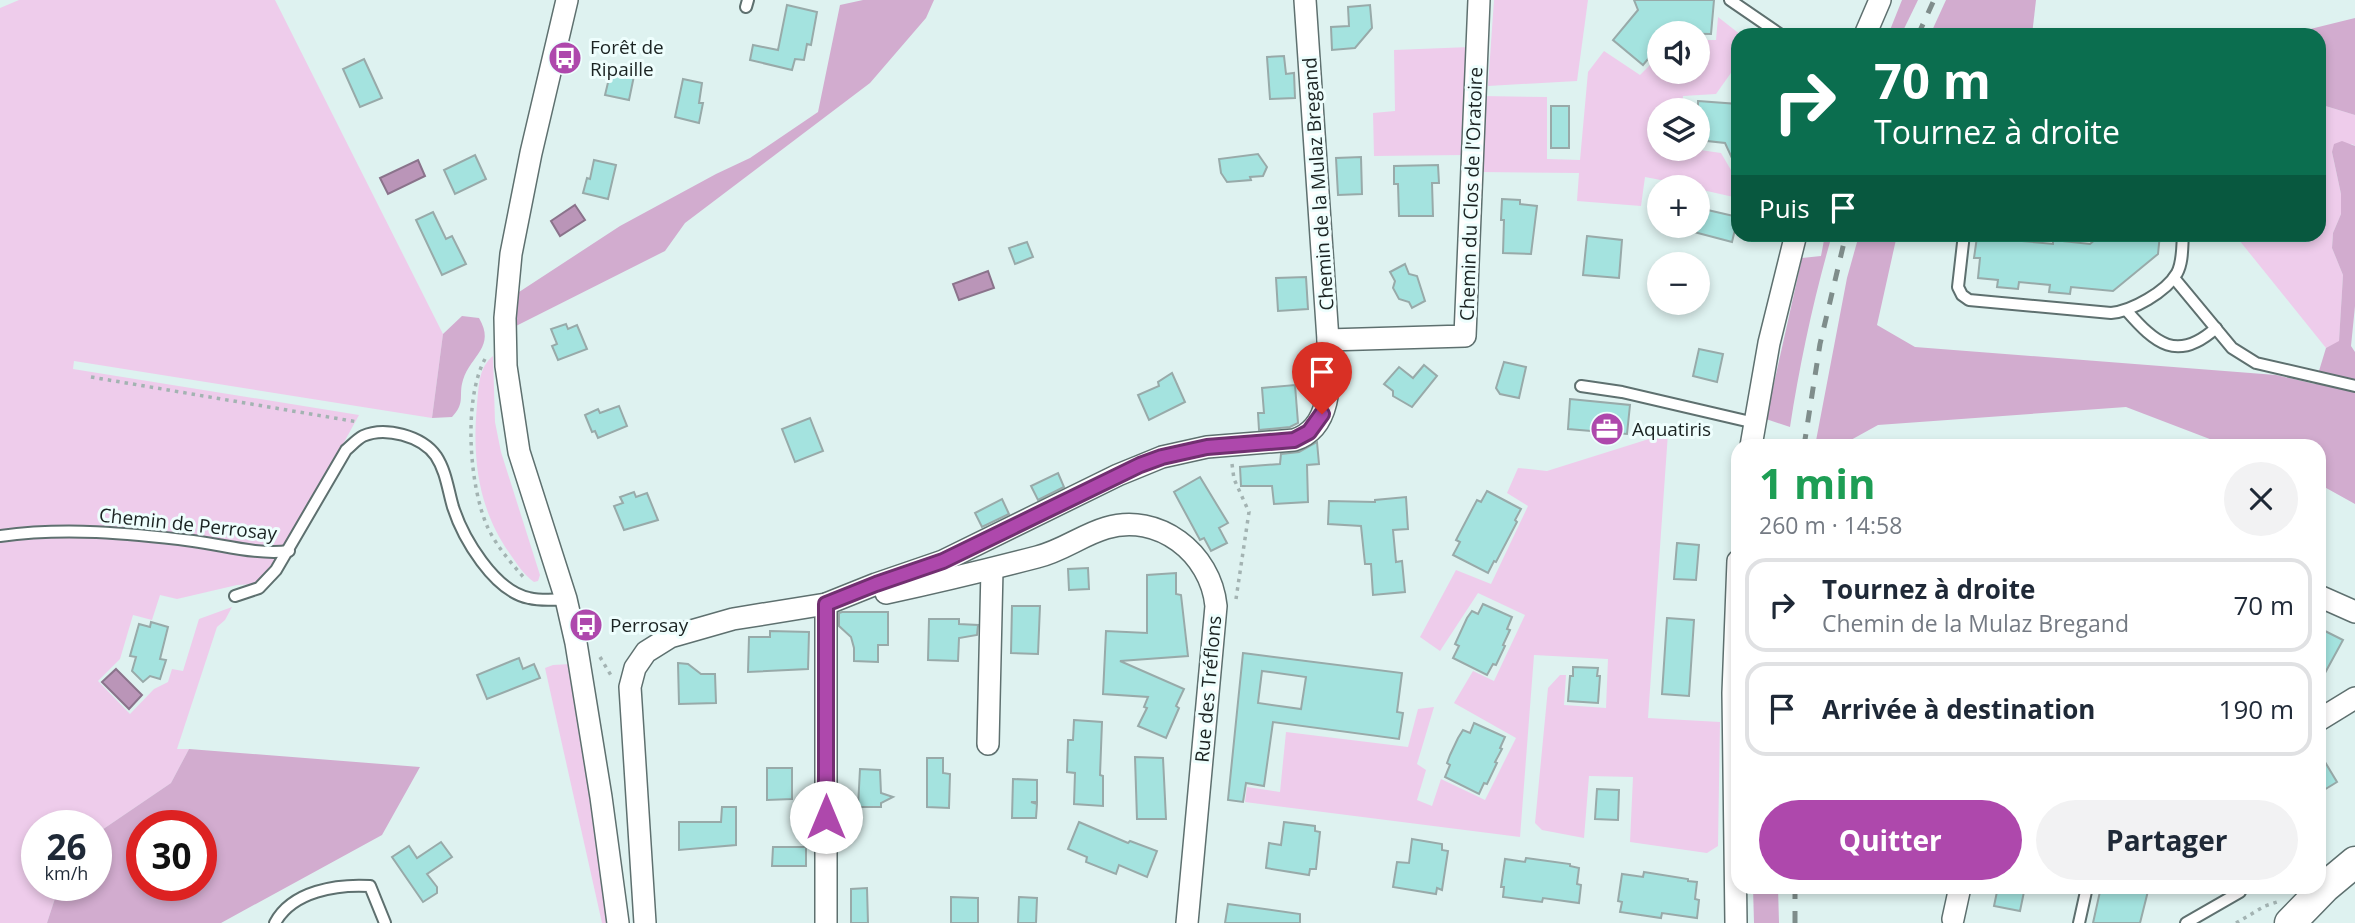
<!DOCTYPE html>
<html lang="fr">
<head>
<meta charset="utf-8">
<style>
  body { margin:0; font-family:"Open Sans",sans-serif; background:#f2f2f3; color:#1f2937; height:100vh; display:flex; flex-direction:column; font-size:26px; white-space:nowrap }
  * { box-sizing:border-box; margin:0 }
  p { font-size:23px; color:#747a83 }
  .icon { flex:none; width:38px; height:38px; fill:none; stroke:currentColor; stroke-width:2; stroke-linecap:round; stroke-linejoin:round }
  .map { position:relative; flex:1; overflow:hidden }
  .details { position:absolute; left:1731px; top:439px; width:595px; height:455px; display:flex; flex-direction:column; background:#fff; border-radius:21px; box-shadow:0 4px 10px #0003 }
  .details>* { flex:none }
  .guide { position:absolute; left:1731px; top:28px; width:595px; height:214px; border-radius:21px; box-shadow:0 4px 10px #0003; background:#0b6e4f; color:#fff; overflow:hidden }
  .tools { position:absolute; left:1647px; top:21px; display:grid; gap:14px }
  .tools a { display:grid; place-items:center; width:63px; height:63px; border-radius:50%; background:#fff; box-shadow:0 4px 10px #0003; font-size:35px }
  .speed { position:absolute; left:21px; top:810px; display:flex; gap:14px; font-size:35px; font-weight:700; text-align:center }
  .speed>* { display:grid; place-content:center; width:91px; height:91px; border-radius:50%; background:#fff; box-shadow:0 4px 10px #0003; line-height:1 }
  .speed small { font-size:18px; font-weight:400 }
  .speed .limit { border:10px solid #d22; background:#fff; color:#111 }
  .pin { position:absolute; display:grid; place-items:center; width:60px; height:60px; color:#fff; margin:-72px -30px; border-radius:50% 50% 50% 0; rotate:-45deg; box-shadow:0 0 7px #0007 }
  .pin .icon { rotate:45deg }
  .me { position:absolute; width:77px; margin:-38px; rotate:0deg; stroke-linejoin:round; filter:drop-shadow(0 0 5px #0008) }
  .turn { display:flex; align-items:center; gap:24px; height:147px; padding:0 28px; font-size:32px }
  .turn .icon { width:91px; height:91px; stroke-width:2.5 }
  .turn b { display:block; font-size:49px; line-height:60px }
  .then { display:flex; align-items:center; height:66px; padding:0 28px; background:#0003; gap:14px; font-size:26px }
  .round { display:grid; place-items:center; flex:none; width:74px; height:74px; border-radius:37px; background:#f2f2f3 }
  .head { display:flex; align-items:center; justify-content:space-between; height:119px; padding:0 28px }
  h1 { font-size:42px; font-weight:700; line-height:52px; color:#1e9e55 }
  .button { display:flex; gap:14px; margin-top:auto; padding:14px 28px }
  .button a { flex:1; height:80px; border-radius:42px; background:#ae48ac; color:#fff; font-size:28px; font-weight:700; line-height:80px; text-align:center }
  .button a+a { background:#f2f2f3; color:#1f2937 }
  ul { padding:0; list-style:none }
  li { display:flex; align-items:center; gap:21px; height:94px; margin:0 14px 10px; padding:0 14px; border:4px solid #e0e1e3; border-radius:21px }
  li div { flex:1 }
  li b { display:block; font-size:26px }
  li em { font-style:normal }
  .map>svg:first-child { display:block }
  .green { fill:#eecceb }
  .forest { fill:#d2accf; fill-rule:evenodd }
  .water { fill:#ba95b8; stroke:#8a738b; stroke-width:2 }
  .building { fill:#a4e3df; stroke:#98aaa9; stroke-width:2; fill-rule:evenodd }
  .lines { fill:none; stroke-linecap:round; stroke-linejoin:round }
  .service-casing { stroke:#5e706f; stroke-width:14 }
  .minor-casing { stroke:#5e706f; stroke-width:24 }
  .secondary-casing { stroke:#5e706f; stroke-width:33 }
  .path { stroke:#a3b3b2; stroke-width:3.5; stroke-dasharray:3.5 5; stroke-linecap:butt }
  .service { stroke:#fff; stroke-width:10 }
  .minor { stroke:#fff; stroke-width:21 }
  .secondary { stroke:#fff; stroke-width:30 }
  .rail { stroke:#7f8d8b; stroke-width:5; stroke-dasharray:12 12; stroke-linecap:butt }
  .route-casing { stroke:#712f70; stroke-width:18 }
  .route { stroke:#ae48ac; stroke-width:12 }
  .labels { text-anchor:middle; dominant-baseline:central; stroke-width:6; stroke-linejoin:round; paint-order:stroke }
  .poi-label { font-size:19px; fill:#1b2322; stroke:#eefefd; text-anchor:start }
  .street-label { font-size:19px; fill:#1b2322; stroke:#eefefd }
</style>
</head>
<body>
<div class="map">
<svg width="2355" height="923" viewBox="0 0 2355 923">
  <rect width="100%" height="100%" fill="#def2f0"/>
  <g class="green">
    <path d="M19 0H275L443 334 432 418 74 361 73 369 359 415 292 537 263 578 255 584 237 585 177 599 160 595 152 620 133 615 120 659 98 681 130 714 154 689 168 682 172 669 183 671 199 619 232 607 225 620 217 627 177 749H189L171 783 96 834V826H37V886H59L47 923H0V8Z"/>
    <path d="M1494 0H1588L1577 81 1488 86Z"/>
    <path d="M1718 17 1741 35H1738V63L1716 94 1683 96 1682 110H1659V149H1693L1721 153 1738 182V198L1698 189V187L1645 177 1641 206 1577 201 1579 173 1480 172 1482 96 1547 97V159L1580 160 1588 72 1604 51 1640 75 1659 56V72H1698V40H1716Z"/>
    <path d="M1470 47 1464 155 1374 156 1373 113 1395 111 1394 50Z"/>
    <path d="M2319 104 2355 115V146L2352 144 2332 152 2341 194V214L2333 233 2332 248 2343 275 2339 342 2326 348 2235 235 2319 234Z"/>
    <path d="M493 356 495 422 501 452 540 575 538 581 534 582C524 575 517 564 510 554 478 509 472 458 477 405 479 387 478 368 493 356Z"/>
    <path d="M1668 433 1648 718 1720 722 1718 846 1707 853 1630 842 1633 777 1589 776 1584 838 1542 830 1535 823 1548 688 1560 675H1566L1564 705 1606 708 1608 659 1534 655 1520 837 1245 802 1247 787 1280 792 1286 732 1408 747 1418 709 1434 707 1417 764 1426 770 1417 800 1432 806 1441 779 1485 800 1516 738 1454 703 1473 671 1494 681 1525 615 1478 593 1440 651 1420 637 1456 570 1491 584 1528 506 1507 493 1518 468 1547 471Z"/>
    <path d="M571 664 610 923H602L545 668 553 665Z"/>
  </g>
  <g class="forest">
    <path d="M863 0H934L926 18 870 83 685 223 665 251 516 326V294L620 226 716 174 750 158 818 112 840 5Z"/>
    <path d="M1902 0H1918L1901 35H1888Z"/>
    <path d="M1946 0H2036L2032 35H1930Z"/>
    <path d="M2355 18V115L2319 104V35H2286Z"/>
    <path d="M2342 141 2355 146V306L2351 346 2355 352V504L2319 484V446H2228L2126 407 1878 425 1840 446H1815L1847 278 1859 235H1897L1877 325 1915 347 2276 375 2315 384 2326 348 2339 341 2343 275 2332 248 2333 233 2341 214V194L2332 152 2334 144Z"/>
    <path d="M1825 235H1832C1814 297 1800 362 1790 427L1766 419 1802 258 1821 256Z"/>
    <path d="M462 316 479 318C496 347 471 355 463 380 458 396 466 402 452 417L432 418 443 334Z"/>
    <path d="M189 749 420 767 382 835 221 923H47L59 886H96V834L171 783ZM201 826V886H142V826Z"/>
    <path d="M1753 887H1778L1779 923H1754Z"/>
  </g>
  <g class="water">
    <path d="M418 160 425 176 388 194 380 178Z"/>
    <path d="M575 205 585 220 560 236 551 221Z"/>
    <path d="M988 271 994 288 959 300 953 284Z"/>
    <path d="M116 669 142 695 129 709 102 682Z"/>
  </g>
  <g class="building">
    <path d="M1634 0H1714L1711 34 1659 33V46L1643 65 1613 40 1638 10Z"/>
    <path d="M787 5 817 12 811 45 807 44 804 60 795 59 792 70 750 60 753 45 778 50Z"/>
    <path d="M1370 5 1372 28 1355 48 1332 50 1331 27 1349 26 1348 7Z"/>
    <path d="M1284 56 1286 74 1294 73 1295 98 1270 99 1267 57Z"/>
    <path d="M364 59 382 98 360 107 343 69Z"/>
    <path d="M612 66 635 71 629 100 605 95Z"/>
    <path d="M683 79 702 83 699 103H703L699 123 675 117Z"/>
    <path d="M1698 101 1738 104V171L1725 143 1698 140Z"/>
    <rect x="1551" y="106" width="18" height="42"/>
    <path d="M1258 154 1267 167 1263 176 1250 177 1251 180 1227 182 1221 173 1219 159Z"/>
    <path d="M475 155 486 179 455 194 444 170Z"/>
    <path d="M1361 157 1362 194 1338 195 1336 158Z"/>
    <path d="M594 160 616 165 608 199 583 193 587 178 590 179Z"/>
    <path d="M1438 165 1439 183H1432L1433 216H1399L1398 184H1394V166Z"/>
    <path d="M1502 199 1520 200V204L1537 206 1531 254 1503 253 1504 220H1501Z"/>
    <path d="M1699 208 1738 217 1732 242 1694 232 1695 226H1698Z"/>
    <path d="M433 212 446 239 452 236 466 264 442 275 416 220Z"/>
    <path d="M1982 234H2023V241L2053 244V240L2090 244 2102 234H2160L2158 254 2113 291 2071 287 2070 294 2049 292 2050 285 2019 282 2018 289 1997 287 1998 280 1978 278 1980 258H1974L1977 237H1982Z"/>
    <path d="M1587 236 1622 240 1619 278 1583 275Z"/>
    <path d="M1027 242 1033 257 1015 264 1009 248Z"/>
    <path d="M1405 264 1409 274 1417 276 1425 301 1412 308 1409 302 1399 299 1393 288 1395 281 1390 272Z"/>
    <path d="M1306 277 1308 309 1278 311 1276 278Z"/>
    <path d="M566 324 568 329 577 325 587 349 558 360 552 346 557 344 551 329Z"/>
    <path d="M1699 349 1723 354 1717 382 1693 376Z"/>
    <path d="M1504 362 1526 367 1519 398 1500 394 1496 388Z"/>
    <path d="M1424 365 1437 376 1412 407 1393 396V391L1384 384 1399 367 1413 378Z"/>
    <path d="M1172 373 1185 402 1149 420 1138 395 1159 386 1158 382Z"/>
    <path d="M1295 385 1298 423 1290 427 1259 430 1258 413H1264L1262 388Z"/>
    <path d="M1570 399 1630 405 1627 434 1568 429Z"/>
    <path d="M619 406 627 426 598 438 595 431 592 432 585 415 598 409 600 413Z"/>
    <path d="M810 418 823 451 795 462 782 429Z"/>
    <path d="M1317 442 1319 464 1307 465 1308 502 1274 504 1272 486H1241L1240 467 1280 464 1281 454 1299 452Z"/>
    <path d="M1058 473 1064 487 1038 500 1031 486Z"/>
    <path d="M1200 477 1228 523 1219 528 1227 543 1211 551 1204 538 1200 540 1174 492Z"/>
    <path d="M1487 491 1521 509 1515 520 1517 522 1496 562 1494 561 1488 573 1453 555 1460 542 1456 540 1477 500 1481 502Z"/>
    <path d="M634 492 636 497 647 493 658 520 624 530 614 506 623 503 620 497Z"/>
    <path d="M1406 497 1408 529 1393 530 1396 562 1402 561 1405 592 1373 595 1371 564H1365L1361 526 1328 524 1329 501 1375 502V500Z"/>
    <path d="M1002 499 1009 514 982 527 975 513Z"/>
    <path d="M1677 543 1699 545 1696 580 1674 579Z"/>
    <path d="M1088 568 1089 589 1069 590 1068 569Z"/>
    <path d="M1176 573V594L1181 595 1188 656 1120 661 1184 689 1176 706 1179 708 1166 738 1138 726 1147 708 1144 707 1148 697 1103 694 1106 631 1147 633V575Z"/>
    <path d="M1483 604 1512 617 1507 629 1510 630 1503 645 1505 646 1496 665 1493 664 1487 675 1453 658 1459 646 1455 644 1467 618 1472 611 1478 614Z"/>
    <path d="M1012 606H1040L1038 654 1011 653Z"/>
    <path d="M842 612H888V645H878V662L854 661V648L851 637 839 626V613Z"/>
    <path d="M1667 618 1694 620 1689 696 1662 694Z"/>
    <path d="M929 619H959V624L978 625 977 635 959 638 958 661 928 660Z"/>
    <path d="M151 622 168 627 160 659 166 660 160 679 150 676 143 682 132 671 136 657 130 656 139 624 150 627Z"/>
    <path d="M2319 628 2343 640 2319 684Z"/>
    <path d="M770 631 809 632 808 669 748 672 749 637H770Z"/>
    <path d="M1243 653 1402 673 1397 712 1403 713 1399 739 1273 722 1264 786 1246 783 1243 802 1228 800ZM1262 671 1306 677 1301 709 1258 703Z"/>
    <path d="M519 658 523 669 534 664 540 678 487 699 477 675Z"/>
    <path d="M678 663 688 664 701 674H715L716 703 679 704Z"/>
    <path d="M1573 667 1598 668 1597 676H1600L1598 703 1568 701 1570 676H1573Z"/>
    <path d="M1074 720 1102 722 1100 775 1103 776V806L1074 804 1075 773 1067 772 1068 740H1073Z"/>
    <path d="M1474 723 1505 737 1500 748 1502 749 1495 762 1497 763 1487 784 1484 783 1479 794 1445 777 1450 765 1447 763 1450 755 1458 738 1463 730 1470 733Z"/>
    <path d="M2319 752 2337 782 2319 793Z"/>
    <path d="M1135 757 1163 758 1166 819H1137Z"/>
    <path d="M927 758H943V773L950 774 949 808 927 807Z"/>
    <path d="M767 768H792V799L767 800Z"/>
    <path d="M860 769 880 770 881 793 893 797 881 803V807H858Z"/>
    <path d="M1013 779 1037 780V802H1031L1037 804 1036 818H1012Z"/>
    <path d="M1597 789 1619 790 1618 820 1595 819Z"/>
    <path d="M722 807H736V845L679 850V822H721Z"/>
    <path d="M1079 822 1128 843 1130 841 1157 851 1147 877 1119 865 1116 874 1086 862 1087 857 1068 849Z"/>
    <path d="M1284 822 1315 826V831L1320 832 1316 869H1310L1309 875 1266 868 1269 843 1281 845Z"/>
    <path d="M1412 839 1442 844V850L1448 851 1442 890 1437 888 1436 894 1393 887 1397 862 1409 863Z"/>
    <path d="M441 842 452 857 427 874 437 887V893L423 902 392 857 409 846 417 858Z"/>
    <path d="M773 847H806V866H772Z"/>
    <path d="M1526 858 1570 864V866L1579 868 1577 884 1581 885 1579 903 1543 898 1542 902 1503 897 1504 887H1501L1505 859 1525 862Z"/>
    <path d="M1644 872 1688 879V881L1697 882 1695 899 1699 900 1697 918 1662 913 1661 918 1620 912 1622 902 1618 901 1622 874 1643 877Z"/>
    <path d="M1998 887H2025L2020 911 1994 906Z"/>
    <path d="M2101 887H2149L2140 923H2093Z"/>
    <path d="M867 888 868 923H851V889Z"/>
    <path d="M951 897 978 898V923H951Z"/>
    <path d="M1019 897 1037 898 1036 923H1018Z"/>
    <path d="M1228 904 1300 914V923H1225Z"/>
  </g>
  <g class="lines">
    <defs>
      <g id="service">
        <path d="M1730 0 1781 35"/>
        <path d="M746 7 748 0"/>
        <path d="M1964 234 1958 287 1962 295 1969 300 2111 313C2132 311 2166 292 2177 273 2183 262 2182 247 2183 234"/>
        <path d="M2174 278 2232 348 2256 363 2355 386"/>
        <path d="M2127 311C2155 343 2177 363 2216 328"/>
        <path d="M1581 386 1622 392 1755 423"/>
        <path d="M0 536C65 527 128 533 193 541 224 545 257 555 289 551"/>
        <path d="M235 596 259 588 276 570 346 450C352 445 356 440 363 436 385 426 422 436 436 456 446 471 448 490 453 507 463 538 494 591 529 598 541 601 554 600 566 599"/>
        <path d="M275 923C292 891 337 884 370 886L385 923"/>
        <path d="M2079 923 2087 887"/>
        <path d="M2186 923 2240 892 2242 887"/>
      </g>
      <g id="minor">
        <path d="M567 0 531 153 511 254 505 318 506 366 519 452 566 599 576 643 601 797 618 923"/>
        <path d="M1865 35 1880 0"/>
        <path d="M1328 340 1465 336 1479 0"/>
        <path d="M1751 446 1769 343 1796 234"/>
        <path d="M886 593C937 582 987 570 1037 557 1062 551 1082 535 1106 528 1158 512 1211 553 1216 606L1187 923"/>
        <path d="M2319 596 2355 612"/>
        <path d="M2319 720 2355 698"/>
        <path d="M988 744 992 569"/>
        <path d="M1953 919 1960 887"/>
        <path d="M645 923 630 687 635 668 646 652 670 637 733 619 826 604 876 584 943 561 1118 475 1162 457 1207 447 1294 440C1335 427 1329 374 1328 340L1305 0"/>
        <path d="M826 923V604"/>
        <path d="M1736 923 1733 693 1738 561"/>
      </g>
      <path id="secondary" d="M2290 923 2325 887 2355 862"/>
    </defs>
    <use href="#service" class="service-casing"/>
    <use href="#minor" class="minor-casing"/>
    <use href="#secondary" class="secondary-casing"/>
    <g class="path">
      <path d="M485 359C463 399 469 487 488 528 497 547 512 564 526 580"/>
      <path d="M91 377 358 422"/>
      <path d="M1232 464 1234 479 1249 512 1236 599"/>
      <path d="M600 657 612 677"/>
      <path d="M2236 923 2265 906 2277 902"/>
    </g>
    <use href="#service" class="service"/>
    <use href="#minor" class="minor"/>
    <use href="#secondary" class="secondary"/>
    <g class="rail">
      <path d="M1918 35 1934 0"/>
      <path d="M1804 446 1820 344 1846 234"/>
      <path d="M1795 887V923"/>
    </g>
  </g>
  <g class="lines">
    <defs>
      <path id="route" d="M826 817V604L876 584 943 561 1140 465 1162 457 1207 447 1294 440 1309 432 1322 414"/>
    </defs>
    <use href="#route" class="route-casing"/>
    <use href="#route" class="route"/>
  </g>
  <defs>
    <symbol id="bus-disc" viewBox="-11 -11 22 22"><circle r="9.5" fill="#ae48ac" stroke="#eefefd"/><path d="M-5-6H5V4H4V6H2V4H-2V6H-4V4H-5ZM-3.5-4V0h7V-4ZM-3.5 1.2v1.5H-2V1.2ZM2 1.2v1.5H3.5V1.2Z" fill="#fff"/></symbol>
    <symbol id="office-disc" viewBox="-11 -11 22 22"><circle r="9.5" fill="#ae48ac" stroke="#eefefd"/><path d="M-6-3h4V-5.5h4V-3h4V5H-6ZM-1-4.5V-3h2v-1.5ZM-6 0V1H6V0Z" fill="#fff"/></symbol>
  </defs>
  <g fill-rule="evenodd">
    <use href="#bus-disc" x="546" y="39" width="38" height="38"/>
    <use href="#office-disc" x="1588" y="410" width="38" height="38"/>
    <use href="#bus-disc" x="567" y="606" width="38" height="38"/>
  </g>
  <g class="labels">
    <g class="poi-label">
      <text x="590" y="47">Forêt de<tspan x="590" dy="22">Ripaille</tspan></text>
      <text x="1632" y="429">Aquatiris</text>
      <text x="610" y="625">Perrosay</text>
    </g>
    <g class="street-label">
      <text transform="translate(1318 184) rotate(-94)">Chemin de la Mulaz Bregand</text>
      <text transform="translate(1471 194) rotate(-88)">Chemin du Clos de l'Oratoire</text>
      <text transform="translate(188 524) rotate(6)">Chemin de Perrosay</text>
      <text transform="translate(1208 689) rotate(-85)">Rue des Tréflons</text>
    </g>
  </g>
</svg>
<div class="tools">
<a><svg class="icon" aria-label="sound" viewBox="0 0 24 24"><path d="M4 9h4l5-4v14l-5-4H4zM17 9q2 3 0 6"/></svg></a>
<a><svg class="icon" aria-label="layers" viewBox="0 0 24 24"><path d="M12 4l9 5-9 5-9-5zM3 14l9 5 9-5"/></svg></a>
<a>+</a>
<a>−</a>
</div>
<div class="speed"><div>26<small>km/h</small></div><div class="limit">30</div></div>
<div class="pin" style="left:1322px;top:414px;background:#d93025"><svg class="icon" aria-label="arrive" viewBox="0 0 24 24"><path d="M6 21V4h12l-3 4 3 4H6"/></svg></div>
<svg class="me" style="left:826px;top:817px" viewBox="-20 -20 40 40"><circle r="19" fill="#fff"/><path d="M0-13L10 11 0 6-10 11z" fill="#ae48ac"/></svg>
<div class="guide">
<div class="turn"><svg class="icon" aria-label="right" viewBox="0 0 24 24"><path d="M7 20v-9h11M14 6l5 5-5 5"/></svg><div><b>70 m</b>Tournez à droite</div></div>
<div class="then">Puis<svg class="icon" aria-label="arrive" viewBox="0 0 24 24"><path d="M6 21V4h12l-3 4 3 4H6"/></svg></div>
</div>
<section class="details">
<div class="head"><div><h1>1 min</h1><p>260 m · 14:58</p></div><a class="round"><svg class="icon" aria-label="close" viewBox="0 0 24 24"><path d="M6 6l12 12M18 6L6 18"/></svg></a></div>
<ul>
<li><svg class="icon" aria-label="right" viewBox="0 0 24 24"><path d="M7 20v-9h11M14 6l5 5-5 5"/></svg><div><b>Tournez à droite</b><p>Chemin de la Mulaz Bregand</p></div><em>70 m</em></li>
<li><svg class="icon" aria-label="arrive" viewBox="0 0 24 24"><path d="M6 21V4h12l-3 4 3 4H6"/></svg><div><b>Arrivée à destination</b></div><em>190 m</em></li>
</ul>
<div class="button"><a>Quitter</a><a>Partager</a></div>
</section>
</div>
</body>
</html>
